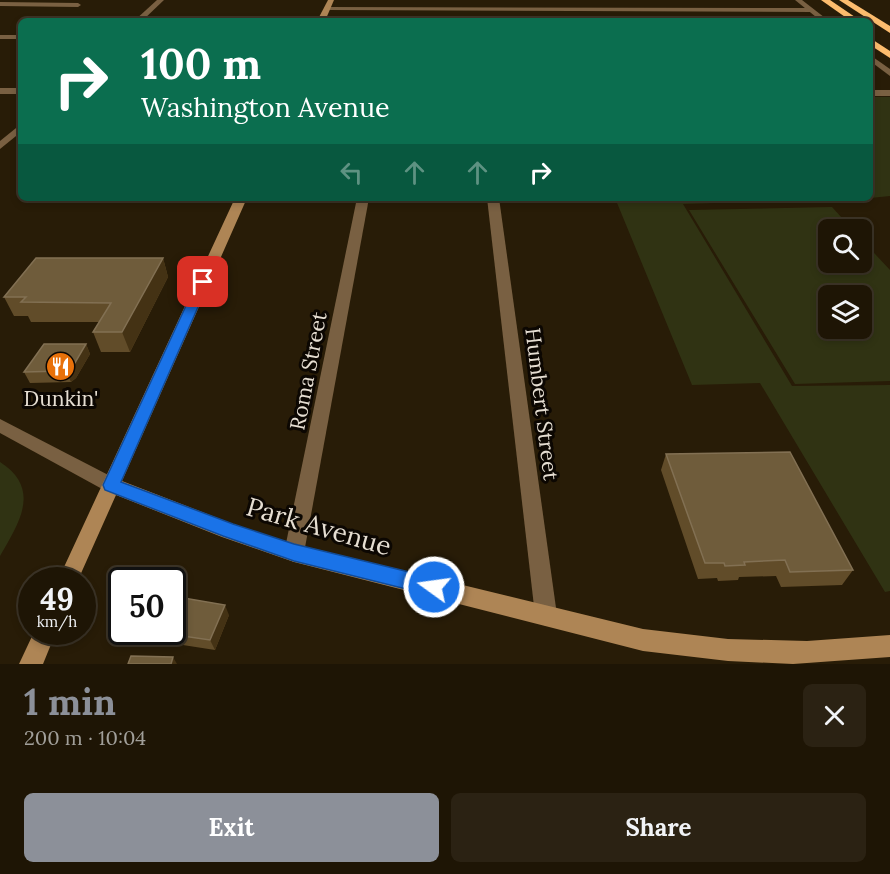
<!DOCTYPE html>
<html lang="en">
<head>
<meta charset="utf-8">
<style>
  body { margin:0; font-family:Lora,serif; background:#2b2213; color:#f1f3f6; height:100vh; display:flex; flex-direction:column; font-size:22px; white-space:nowrap }
  * { box-sizing:border-box; margin:0 }
  p { font-size:20px; color:#a19f9a }
  .icon { flex:none; width:33px; height:33px; fill:none; stroke:currentColor; stroke-width:2; stroke-linecap:round; stroke-linejoin:round }
  .map { position:relative; height:664px; overflow:hidden }
  .panel { display:flex; flex-direction:column; background:#1e1505; flex:1 }
  .panel>* { flex:none }
  .hud { position:absolute; left:18px; top:18px; width:855px; height:183px; border-radius:9px; box-shadow:0 3px 9px #0003,0 0 0 2px #3c3427; background:#0b6e4f; color:#fff; overflow:hidden }
  .buttons { position:absolute; left:818px; top:219px; display:grid; gap:12px }
  .buttons a { display:grid; place-items:center; width:54px; height:54px; border-radius:9px; background:#1e1505; box-shadow:0 3px 9px #0003,0 0 0 2px #3c3427; font-size:30px }
  .speed { position:absolute; left:18px; top:567px; display:flex; gap:12px; font-size:30px; font-weight:700; text-align:center }
  .speed>* { display:grid; place-content:center; width:78px; height:78px; border-radius:50%; background:#1e1505; box-shadow:0 3px 9px #0003,0 0 0 2px #3c3427; line-height:1 }
  .speed small { font-size:15px; font-weight:400 }
  .speed .limit { border:3px solid #111; border-radius:9px; background:#fff; color:#111 }
  .pin { position:absolute; display:grid; place-items:center; width:51px; height:51px; color:#fff; margin:-26px; border-radius:12px; box-shadow:0 3px 9px #0006 }
  .me { position:absolute; width:66px; margin:-33px; rotate:284deg; stroke-linejoin:round; filter:drop-shadow(0 0 4px #0008) }
  .turn { display:flex; align-items:center; gap:21px; height:126px; padding:0 24px; font-size:27px }
  .turn .icon { width:78px; height:78px; stroke-width:2.5 }
  .turn b { display:block; font-size:42px; line-height:51px }
  .lanes { display:flex; align-items:center; height:57px; padding:0 24px; background:#0003; justify-content:center; gap:30px; direction:ltr }
  .lanes .off { opacity:.35 }
  .round { display:grid; place-items:center; flex:none; width:63px; height:63px; border-radius:9px; background:#2b2213 }
  .headline { display:flex; align-items:center; justify-content:space-between; height:102px; padding:0 24px }
  h1 { font-size:36px; font-weight:700; line-height:45px; color:#8c9099 }
  .button { display:flex; gap:12px; margin-top:auto; padding:12px 24px }
  .button a { flex:1; height:69px; border-radius:9px; background:#8c9099; color:#fff; font-size:24px; font-weight:700; line-height:69px; text-align:center }
  .button a+a { background:#2b2213; color:#f1f3f6 }
  .map>svg:first-child { display:block }
  .green { fill:#303313; fill-rule:evenodd }
  .lines { fill:none; stroke-linecap:round; stroke-linejoin:round }
  .minor { fill:#796042; fill-rule:evenodd }
  .tertiary { fill:#796042; fill-rule:evenodd }
  .secondary { fill:#ae8555; fill-rule:evenodd }
  .motorway { fill:#fcbc6e; fill-rule:evenodd }
  .wall { fill:#614c29 }
  .shaded-wall { fill:#443214 }
  .building { fill:#6f5c3b; stroke:#827053; stroke-width:1.5 }
  .route { fill:#1a73e8; stroke:#114b97; stroke-width:1.5 }
  .labels { text-anchor:middle; dominant-baseline:central; stroke-width:6; stroke-linejoin:round; paint-order:stroke }
  .street-label { font-size:21px; fill:#e6ded2; stroke:#0c0702 }
  .poi-label { font-size:21px; fill:#e6ded2; stroke:#0c0702 }
  .near-street-label { font-size:26px; fill:#e6ded2; stroke:#0c0702 }
</style>
</head>
<body>
<div class="map">
<svg width="890" height="664" viewBox="0 0 890 664">
  <rect width="100%" height="100%" fill="#281c07"/>
  <g class="green">
    <path d="M870 97H890V196L870 198Z"/>
    <path d="M615 198H869L683 204 792 386 890 385V591L885 592 760 383 692 385Z"/>
    <path d="M832 207 852 229 828 230V262H861V239L890 270V381L795 384 689 210ZM828 296H861V328H828Z"/>
    <path d="M0 462C42 489 19 523 0 556Z"/>
  </g>
  <g class="lines">
    <g class="minor">
      <path d="M157 0H164L142 21H134Z"/>
      <path d="M0 2 78 3 81 5 78 7 0 6Z"/>
      <path d="M325 7 811 8 814 10 811 12 327 10Z"/>
      <rect x="0" y="35" width="21" height="4"/>
      <rect x="0" y="88" width="21" height="6"/>
      <rect x="870" y="90" width="20" height="6"/>
      <path d="M21 124V132L0 149V141Z"/>
      <path d="M357 198H369L304 553 301 559 294 562 287 559 284 553Z"/>
      <path d="M487 198H499L557 615 554 622 546 626 538 622 535 615Z"/>
    </g>
    <g class="tertiary">
      <path d="M795 0H802L829 21H821Z"/>
      <path d="M870 55 890 69V76L870 61Z"/>
      <path d="M0 419 118 480 120 485 118 490 111 493 104 490 0 433Z"/>
    </g>
    <g class="secondary">
      <path d="M328 0H334L325 21H317Z"/>
      <path d="M235 198H247L122 481 233 524 294 544 643 629 728 639 807 641 890 635V657L793 664 728 661 643 651 294 562 222 537 116 495 78 580H58Z"/>
      <path d="M34 632H56L43 664H19Z"/>
    </g>
    <g class="motorway">
      <path d="M821 0H830L855 17 848 19Z"/>
      <path d="M839 0H848L890 26V33Z"/>
      <path d="M870 38 890 51V58L870 45Z"/>
    </g>
  </g>
  <g class="wall">
    <path d="M163 258 168 277 130 352H101L93 332 99 322H31L28 316H14L4 297Z"/>
    <path d="M86 344 90 354 76 378 71 382 30 383 24 372Z"/>
    <path d="M666 454 853 570 842 585 781 587 776 576 739 577 738 580 718 581 717 578 698 579 661 470Z"/>
    <path d="M229 615 215 650 157 641 151 632H172Z"/>
  </g>
  <g class="shaded-wall">
    <path d="M163 258 168 277 130 352 122 332Z"/>
    <path d="M86 344 90 354 76 378 71 382 66 371Z"/>
    <path d="M225 605 229 615 215 650 210 640Z"/>
    <path d="M173 657 177 664H171Z"/>
  </g>
  <g class="building">
    <path d="M36 258H163L122 332H93L111 303 21 302 26 297H4Z"/>
    <path d="M44 344H86L72 368 66 371 24 372Z"/>
    <path d="M790 452 853 570 790 572 785 560 744 562 745 565 725 566 724 563H705L666 454Z"/>
    <path d="M172 596 225 605 210 640 155 632H172Z"/>
    <path d="M131 656 173 657 171 664H128Z"/>
  </g>
  <path class="route" d="M203 278 209 282 121 482 233 524 294 544 434 578 441 581 444 587 441 593 434 596 294 561 223 536 105 490 103 485 197 282Z"/>
  <defs>
    <symbol id="restaurant-disc" viewBox="-11 -11 22 22"><circle r="9.5" fill="#e8710a" stroke="#0c0702"/><path d="M-5-6h1v4h1v-4h1v4h1v-4h1v5L-1.5 .5V6h-2V.5L-5-1ZM5-6V6H3V1.5H1.5Q1.5-4 5-6Z" fill="#fff"/></symbol>
  </defs>
  <g fill-rule="evenodd">
    <use href="#restaurant-disc" x="44" y="350" width="33" height="33"/>
  </g>
  <g class="labels">
    <g class="street-label">
      <text transform="translate(308 371) rotate(-79)">Roma Street</text>
      <text transform="translate(542 404) rotate(83)">Humbert Street</text>
    </g>
    <g class="poi-label">
      <text x="61" y="398">Dunkin'</text>
    </g>
    <g class="near-street-label">
      <text transform="translate(319 526) rotate(16)">Park Avenue</text>
    </g>
  </g>
</svg>
<div class="buttons">
<a><svg class="icon" aria-label="search" viewBox="0 0 24 24"><circle cx="10" cy="10" r="6"/><path d="M15 15l6 6"/></svg></a>
<a><svg class="icon" aria-label="layers" viewBox="0 0 24 24"><path d="M12 4l9 5-9 5-9-5zM3 14l9 5 9-5"/></svg></a>
</div>
<div class="speed"><div>49<small>km/h</small></div><div class="limit">50</div></div>
<div class="pin" style="left:203px;top:282px;background:#d93025"><svg class="icon" aria-label="arrive" viewBox="0 0 24 24"><path d="M6 21V4h12l-3 4 3 4H6"/></svg></div>
<svg class="me" style="left:434px;top:587px" viewBox="-20 -20 40 40"><circle r="17" fill="#1a73e8" stroke="#fff" stroke-width="3"/><path d="M0-11L8 9 0 5-8 9z" fill="#fff"/></svg>
<div class="hud">
<div class="turn"><svg class="icon" aria-label="right" viewBox="0 0 24 24"><path d="M7 20v-9h11M14 6l5 5-5 5"/></svg><div><b>100 m</b>Washington Avenue</div></div>
<div class="lanes"><svg class="icon off" aria-label="left" viewBox="0 0 24 24"><path d="M17 20v-9H6M10 6l-5 5 5 5"/></svg><svg class="icon off" aria-label="ahead" viewBox="0 0 24 24"><path d="M12 20V5M6 11l6-6 6 6"/></svg><svg class="icon off" aria-label="ahead" viewBox="0 0 24 24"><path d="M12 20V5M6 11l6-6 6 6"/></svg><svg class="icon" aria-label="right" viewBox="0 0 24 24"><path d="M7 20v-9h11M14 6l5 5-5 5"/></svg></div>
</div>
</div>
<section class="panel">
<div class="headline"><div><h1>1 min</h1><p>200 m · 10:04</p></div><a class="round"><svg class="icon" aria-label="close" viewBox="0 0 24 24"><path d="M6 6l12 12M18 6L6 18"/></svg></a></div>
<div class="button"><a>Exit</a><a>Share</a></div>
</section>
</body>
</html>
